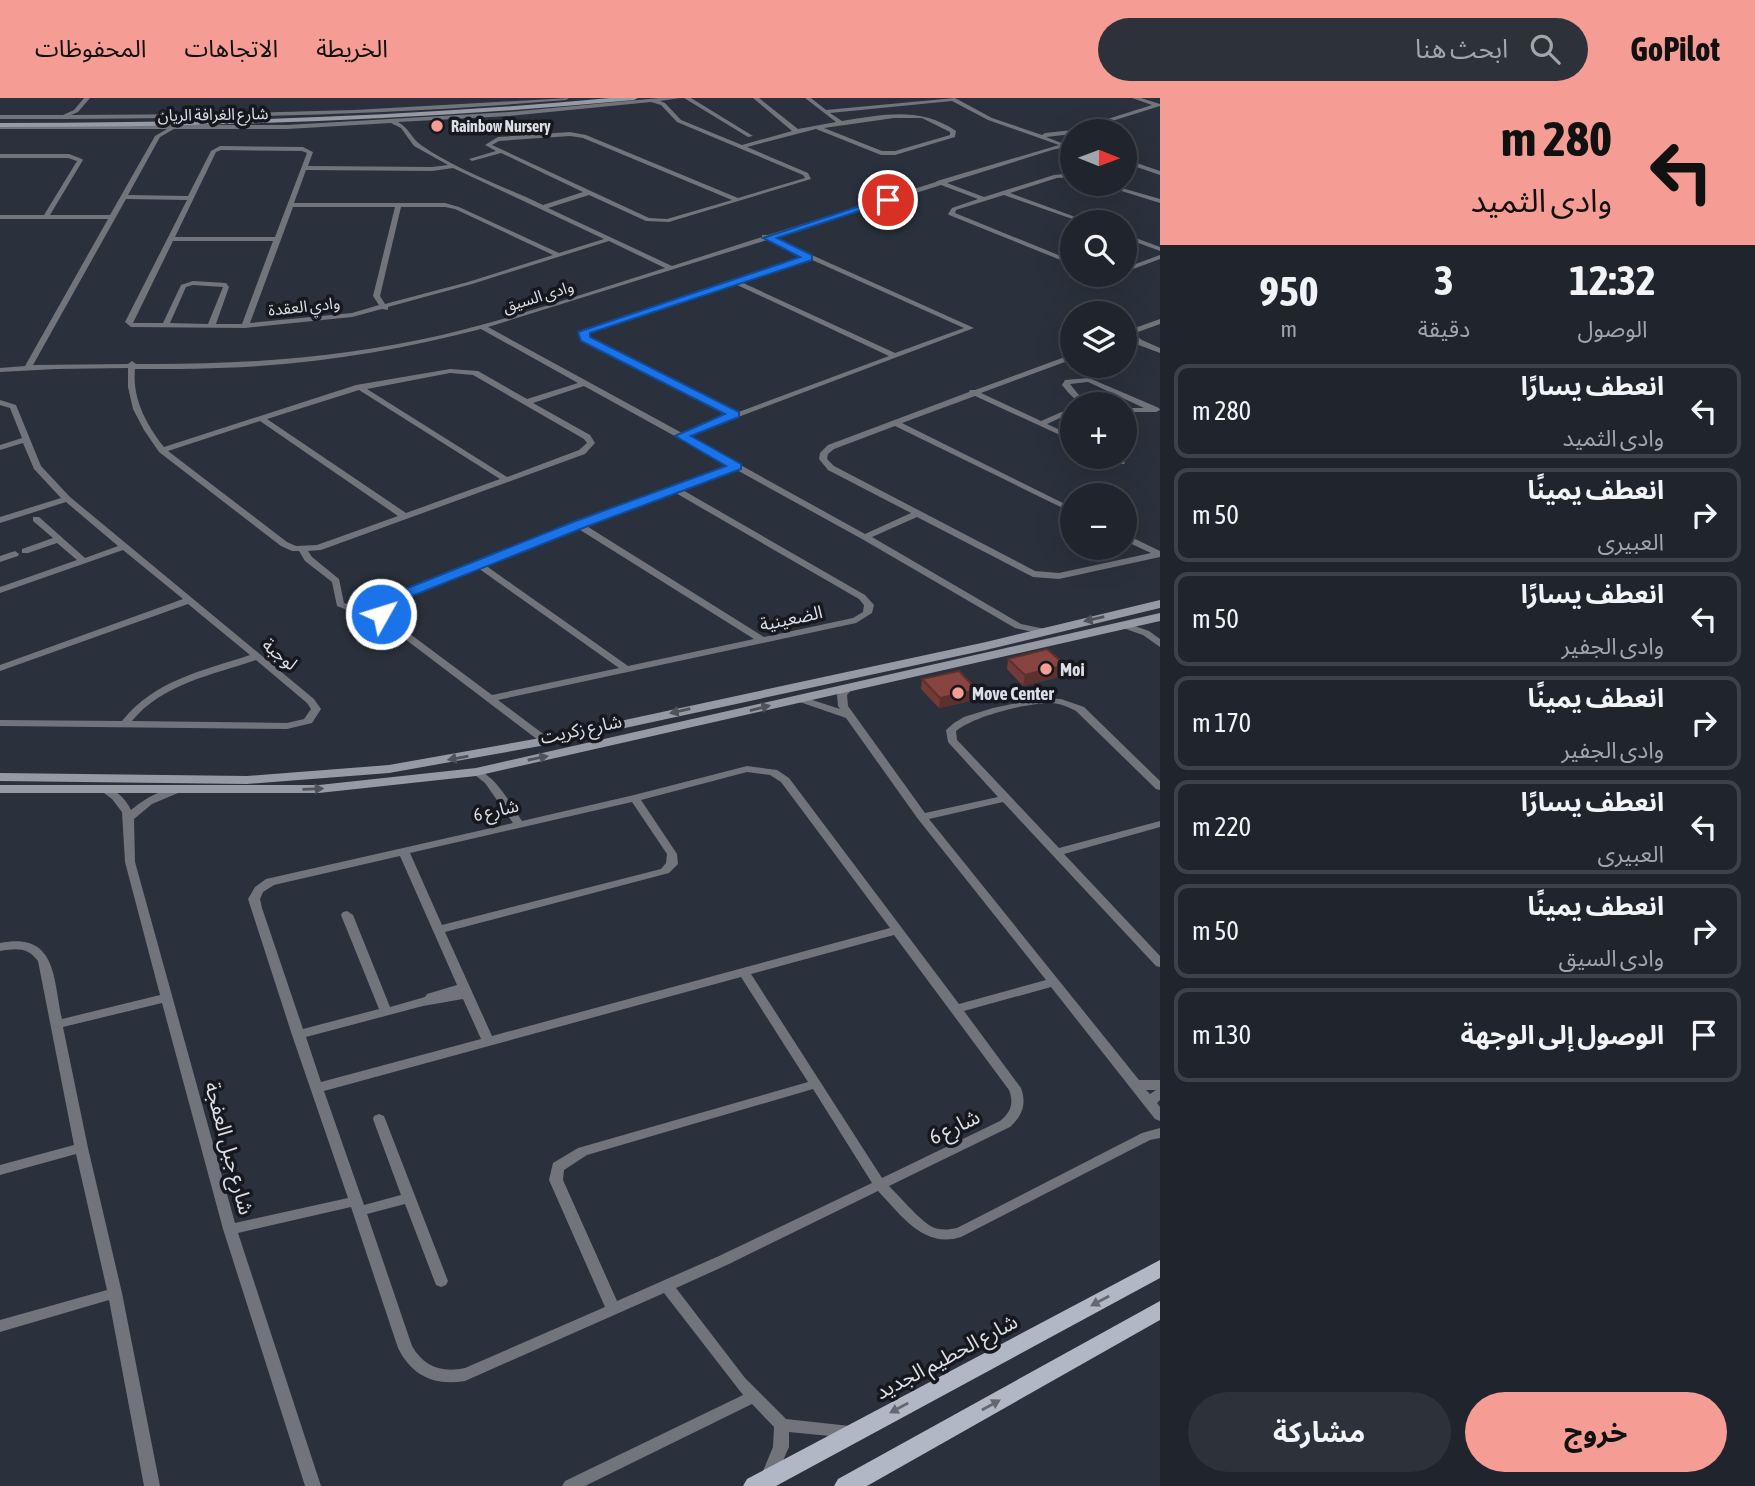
<!DOCTYPE html>
<html lang="ar">
<head>
<meta charset="utf-8">
<style>
  body { margin:0; font-family:"Asap Condensed","Noto Sans Arabic",sans-serif; background:#2d3139; color:#f1f3f6; direction:rtl; height:100vh; display:flex; flex-direction:column; font-size:26px; white-space:nowrap }
  * { box-sizing:border-box; margin:0 }
  p { font-size:23px; color:#a2a5aa }
  .icon { flex:none; width:38px; height:38px; fill:none; stroke:currentColor; stroke-width:2; stroke-linecap:round; stroke-linejoin:round }
  .map { position:relative; flex:1; overflow:hidden; direction:ltr }
  .details { display:flex; flex-direction:column; background:#20252d; width:595px }
  .details>* { flex:none }
  .top-card { background:#f59c95; color:#111; overflow:hidden }
  .needle { width:46px; rotate:91deg }
  .tools { position:absolute; left:1060px; top:21px; display:grid; gap:14px }
  .tools a { display:grid; place-items:center; width:77px; height:77px; border-radius:50%; background:#20252d; box-shadow:0 7px 28px #0002,0 0 0 2px #3d4249; font-size:35px }
  .pin { position:absolute; display:grid; place-items:center; width:60px; height:60px; color:#fff; margin:-30px; border:4px solid #fff; border-radius:50%; box-shadow:0 2px 7px #0007 }
  .me { position:absolute; width:77px; margin:-38px; rotate:51deg; stroke-linejoin:round; filter:drop-shadow(0 0 5px #0008) }
  .turn { display:flex; align-items:center; gap:24px; height:147px; padding:0 28px; font-size:32px }
  .turn .icon { width:91px; height:91px; stroke-width:2.5 }
  .turn b { display:block; font-size:49px; line-height:60px }
  .eta { display:flex; justify-content:space-evenly; align-items:center; height:119px; text-align:center }
  .eta b { font-size:42px; font-weight:700; line-height:49px }
  .primary-button { display:flex; gap:14px; margin-top:auto; padding:14px 28px }
  .primary-button a { flex:1; height:80px; border-radius:42px; background:#f59c95; color:#111; font-size:28px; font-weight:700; line-height:80px; text-align:center }
  .primary-button a+a { background:#2d3139; color:#f1f3f6 }
  ul { padding:0; list-style:none }
  li { display:flex; align-items:center; gap:21px; height:94px; margin:0 14px 10px; padding:0 14px; border:4px solid #3d4249; border-radius:14px }
  li div { flex:1 }
  li b { display:block; font-size:26px }
  li em { font-style:normal }
  header { display:flex; align-items:center; gap:42px; box-sizing:border-box; height:98px; padding:0 35px; background:#f59c95; color:#111 }
  header strong { font-size:33px }
  nav { display:flex; gap:38px; margin-inline-start:auto; font-size:24px }
  .search { width:490px; height:63px; background:#2d3139; display:flex; align-items:center; gap:18px; box-sizing:border-box; padding:0 24px; border-radius:38px; color:#a2a5aa; font-size:26px }
  main { display:flex; flex:1; min-height:0 }
  .map>svg:first-child { display:block }
  .lines { fill:none; stroke-linecap:round; stroke-linejoin:round }
  .street { fill:#71747a; fill-rule:evenodd }
  .secondary { fill:#959aa4; fill-rule:evenodd }
  .primary { fill:#b1b7c4; fill-rule:evenodd }
  .wall { fill:#743a37 }
  .shaded-wall { fill:#5e302d }
  .building { fill:#874440; stroke:#5e302d; stroke-width:2 }
  .oneway { fill:#4f525a }
  .oneway2 { fill:#646871 }
  .route { fill:#1a73e8; stroke:#114b97; stroke-width:2 }
  .poi-dot { fill:#f59c95; stroke:#16181e; stroke-width:2.5 }
  .labels { text-anchor:middle; dominant-baseline:central; stroke-width:7; stroke-linejoin:round; paint-order:stroke }
  .far-street-label { font-size:16px; fill:#dbdfe6; stroke:#16181e }
  .far-poi-label { font-size:16px; font-weight:bold; fill:#dbdfe6; stroke:#16181e; text-anchor:start }
  .street-label { font-size:18px; fill:#dbdfe6; stroke:#16181e }
  .poi-label { font-size:18px; font-weight:bold; fill:#dbdfe6; stroke:#16181e; text-anchor:start }
  .near-street-label { font-size:21px; fill:#dbdfe6; stroke:#16181e }
</style>
</head>
<body>
<header>
<strong>GoPilot</strong>
<div class="search"><svg class="icon" aria-label="search" viewBox="0 0 24 24"><circle cx="10" cy="10" r="6"/><path d="M15 15l6 6"/></svg>ابحث هنا</div>
<nav><a>الخريطة</a><a>الاتجاهات</a><a>المحفوظات</a></nav>
</header>
<main>
<section class="details">
<div class="top-card">
<div class="turn"><svg class="icon" aria-label="left" viewBox="0 0 24 24"><path d="M17 20v-9H6M10 6l-5 5 5 5"/></svg><div><b>280 m</b>وادى الثميد</div></div>
</div>
<div class="eta">
<div><b>12:32</b><p>الوصول</p></div>
<div><b>3</b><p>دقيقة</p></div>
<div><b>950</b><p>m</p></div>
</div>
<ul>
<li><svg class="icon" aria-label="left" viewBox="0 0 24 24"><path d="M17 20v-9H6M10 6l-5 5 5 5"/></svg><div><b>انعطف يسارًا</b><p>وادى الثميد</p></div><em>280 m</em></li>
<li><svg class="icon" aria-label="right" viewBox="0 0 24 24"><path d="M7 20v-9h11M14 6l5 5-5 5"/></svg><div><b>انعطف يمينًا</b><p>العبيرى</p></div><em>50 m</em></li>
<li><svg class="icon" aria-label="left" viewBox="0 0 24 24"><path d="M17 20v-9H6M10 6l-5 5 5 5"/></svg><div><b>انعطف يسارًا</b><p>وادى الجفير</p></div><em>50 m</em></li>
<li><svg class="icon" aria-label="right" viewBox="0 0 24 24"><path d="M7 20v-9h11M14 6l5 5-5 5"/></svg><div><b>انعطف يمينًا</b><p>وادى الجفير</p></div><em>170 m</em></li>
<li><svg class="icon" aria-label="left" viewBox="0 0 24 24"><path d="M17 20v-9H6M10 6l-5 5 5 5"/></svg><div><b>انعطف يسارًا</b><p>العبيرى</p></div><em>220 m</em></li>
<li><svg class="icon" aria-label="right" viewBox="0 0 24 24"><path d="M7 20v-9h11M14 6l5 5-5 5"/></svg><div><b>انعطف يمينًا</b><p>وادى السيق</p></div><em>50 m</em></li>
<li><svg class="icon" aria-label="arrive" viewBox="0 0 24 24"><path d="M6 21V4h12l-3 4 3 4H6"/></svg><div><b>الوصول إلى الوجهة</b></div><em>130 m</em></li>
</ul>
<div class="primary-button"><a>خروج</a><a>مشاركة</a></div>
</section>
<div class="map">
<svg width="1160" height="1388" viewBox="0 0 1160 1388">
  <rect width="100%" height="100%" fill="#2a313c"/>
  <g class="lines">
    <g class="street">
      <path d="M84 0H90L78 14 71 17 213 16 354 12 569 0 566 2C378 18 189 21 0 21V17H63L74 12Z"/>
      <path d="M659 0H680L660 3 665 5 681 22 742 47 792 33 753 0H759L798 31 836 24 805 0H811L826 12 955 0 992 20 1042 37 1045 35 1073 32 1152 7 1132 0H1141L1160 6V8L1080 33H1073V36L1046 39 1069 48 1052 52 947 85 984 99 1054 77 1073 75V79L1057 80 1010 95 1089 124H1081L1004 97 956 112 955 115 1073 163V167L949 117 948 116 952 110 978 101 941 87 774 140 974 230 688 338 865 436 911 415 828 372 819 361 820 355 828 347 969 294 970 292H975L1073 256V261L981 295 1041 323 1073 309V314L1047 326 1073 338V343L975 298 902 325 1073 410V415L895 328 834 351 828 356 827 361 834 368 1035 473 1059 475 1151 455 1125 443V436L1160 453V459L1059 481 1033 479 917 419 872 439 1021 526 1045 531 1047 533 1042 536 1015 530 862 441 735 371 681 391 865 497 874 507 872 515 856 525 498 602 550 641 551 643 550 645H542L384 525 377 515 352 514 337 508 332 484 305 463 299 453H292L281 448 159 354 144 332 133 311 128 289V270L56 271 0 274V270L25 268 108 121H0V117H44L77 63 68 60H0V56H69L82 61 83 62 50 117H110L155 38 167 31H0V27H287L509 14ZM952 3 988 22 1059 47 937 83 936 84 768 137H762V139L672 168 548 110 589 97 646 123 669 124 811 81 808 75 747 49 816 31 881 57H895L955 39 956 33C919 8 883 17 842 23L830 15ZM651 4 661 7 677 24 803 77 805 80 738 100 586 37 570 34 498 39 485 47 496 53 469 61 472 63 501 55 583 94 543 107C505 89 455 71 421 47 412 41 409 30 398 24L509 18ZM894 20H922L950 34V37L895 53H882L824 30ZM391 25 401 30 414 48 448 67 432 69 308 68 313 54 303 49 220 48 211 53 188 98 128 97 160 39 174 31H287ZM570 38 583 40 732 102 667 121 649 120 492 47 499 43ZM221 52 302 53 307 55 275 139H175L216 54ZM453 70 604 141 559 155 459 109 445 105H294L306 72 432 73ZM126 101 187 102 125 224 131 229 245 230 352 219 382 211 388 212V209L472 186 609 143 665 170C591 193 517 219 442 237 341 260 239 267 136 266L132 263 128 266 33 267ZM293 109H395L373 198 379 207 352 215 250 225ZM401 109H445L455 111 553 157 468 184 385 206 380 198ZM767 142 804 158 580 234 582 242 729 317 682 335 488 229ZM173 143H273L242 226H216L229 189 226 185 193 183 181 187 163 225H133ZM810 161 964 230 895 255 741 184ZM735 186 889 258 736 315 588 239V235ZM193 187 223 189 208 226 170 225 186 189ZM481 231 578 285 527 301 478 273 450 271 356 287 164 349C146 326 132 300 135 271 176 271 218 271 259 268 334 263 408 250 481 231ZM450 275 473 277 584 341 587 345 579 352 507 379 367 291ZM584 288 729 368 575 425 394 497 380 506 378 509 353 508 344 505 339 481 312 459 308 453 321 452 585 356 595 345 590 337 533 305ZM359 292 500 381 406 415 267 321ZM260 323 398 418 317 447 296 448 287 444 168 353ZM674 394 859 501 864 507 863 514 853 520 764 539 585 427ZM577 430 754 541 628 568 485 467ZM478 470 619 570 492 597 390 521 386 516 387 509 400 501Z"/>
      <path d="M684 0H691L753 38 748 39Z"/>
      <path d="M1125 61 1160 73V77L1125 65Z"/>
      <path d="M1099 86H1108L1160 101V105Z"/>
      <path d="M1125 136 1160 149V153L1125 140Z"/>
      <path d="M1160 157V161L1125 174V170Z"/>
      <path d="M1160 221V226L1138 234 1136 238 1142 242 1160 250V255L1136 246 1128 238 1132 231Z"/>
      <path d="M1089 280 1159 310 1160 312 1156 314H1125V310H1144L1088 284 1070 286 1078 296 1093 306C1078 307 1071 298 1062 287L1065 282Z"/>
      <path d="M0 302 16 307 41 368 70 399 314 601 321 611 312 625 287 631 0 628V622L122 623C155 582 202 573 250 557L188 506 0 573V567L183 501 123 452 0 495V489L77 462 57 445 28 455H22V451L53 440 33 423V419H39L85 460 118 448 66 404 0 425V419L61 400 34 371 23 345 0 352V347L22 340 10 310 0 307ZM256 562 307 605 311 611 304 621 287 625 132 623C162 586 212 577 256 562Z"/>
      <path d="M1106 359H1116L1125 364 1124 366H1118Z"/>
      <path d="M15 453 19 456 18 458 0 464V458Z"/>
      <path d="M1123 524 1149 533 1160 541V549L1143 537 1120 529 1118 527Z"/>
      <path d="M849 586 854 589 847 597 848 608 925 715 998 699 948 644 946 632 954 625 964 619 993 610 1040 600 1061 601 1084 609 1160 683V692L1156 691 1076 613C1068 609 1060 605 1050 605 1027 605 974 618 956 633L957 642 960 645 1059 750 1160 723V729L1064 756 1160 858V869L1156 868 1003 704 929 721 1139 982H1160V1002L1157 1005 1160 1009V1023L1155 1021 1051 889 964 913 1021 990C1027 1006 1022 1018 1010 1029L889 1088C900 1099 917 1119 929 1127 937 1133 948 1132 957 1130L1142 1035 1160 1030V1040L1150 1042 961 1139C924 1151 901 1117 878 1093L729 1166 676 1190 745 1280 786 1321 850 1328 855 1329 858 1334 855 1339 850 1340 789 1334V1349L774 1383 769 1385 764 1383 761 1378 773 1349 774 1329 752 1306 585 1388H562L565 1383 743 1297 664 1195 465 1283C434 1288 412 1278 398 1250L351 1109 238 1135 321 1388H305L223 1131 162 905 63 929 88 1050 122 1195 160 1388H144L109 1202 0 1234V1222L107 1192 76 1056 0 1077V1067L74 1047 38 863C28 849 16 850 0 853V845C57 834 53 880 62 921L160 897 125 764 122 714 112 701 100 692 101 690C115 689 126 701 131 712 143 702 161 690 178 691L179 693 178 695 152 706 134 721 135 764 235 1125 348 1100 292 937 248 801 255 789 266 781 513 725 485 685 471 674 472 672C492 670 512 708 522 723L634 697 747 668 777 672 789 680 959 906 1046 882 918 721 846 620 797 603 795 601 800 598 840 611 838 608 837 597 846 587ZM747 674 770 677 781 684 890 830 492 938 445 834 669 775 678 766 677 756 641 702ZM632 704 667 756 666 765 661 771 442 827 410 755ZM400 758 457 887 427 896 425 899 390 909 353 817 347 813 343 814 341 817 379 911 303 931 262 810 260 801 263 794 274 787ZM894 837 1009 992C1014 1005 1011 1014 1000 1023L882 1080 751 876ZM741 879 808 984 578 1050 553 1065 549 1082 605 1209 465 1270C442 1275 424 1269 412 1248L367 1116 405 1106 436 1187 441 1189 446 1187 448 1183 384 1018 379 1016 374 1018 373 1021 401 1097 364 1107 324 993ZM463 901 481 941 321 984 306 939 423 908ZM813 991 872 1085 719 1158 617 1203 563 1082 564 1072 587 1057ZM1146 992H1156L1150 996Z"/>
    </g>
    <g class="secondary">
      <path d="M610 0H638L634 2C423 22 212 29 0 29V25C204 25 407 19 610 0Z"/>
      <path d="M1160 502V510L986 552 546 647 389 675 247 686 0 683V675L247 678 389 667 546 639 986 544Z"/>
      <path d="M1160 515V523L476 678 319 695H0V687H319L476 670Z"/>
    </g>
    <g class="primary">
      <path d="M1160 1162V1180L776 1388H743L747 1381Z"/>
      <path d="M1160 1203V1222L867 1388H834L838 1381Z"/>
    </g>
  </g>
  <g class="wall">
    <path d="M1008 561 1063 578 1023 588 1007 571Z"/>
    <path d="M922 581 975 602 939 610 921 591Z"/>
  </g>
  <g class="shaded-wall">
    <path d="M1065 567 1063 578 1023 588 1025 577Z"/>
    <path d="M977 592 975 602 939 610 940 600Z"/>
  </g>
  <g class="building">
    <path d="M1047 551 1065 567 1025 577 1008 561Z"/>
    <path d="M959 573 977 592 940 600 922 581Z"/>
  </g>
  <defs><path id="oneway-solid" d="M-6-.8H1V-3.2L6.5 0L1 3.2V.8H-6Z" transform="scale(1.75)"/></defs>
  <g class="oneway">
    <use href="#oneway-solid" transform="translate(1094 521) rotate(167)"/>
    <use href="#oneway-solid" transform="translate(760 610) rotate(-14)"/>
    <use href="#oneway-solid" transform="translate(680 613) rotate(167)"/>
    <use href="#oneway-solid" transform="translate(458 660) rotate(170)"/>
    <use href="#oneway-solid" transform="translate(538 660) rotate(-12)"/>
    <use href="#oneway-solid" transform="translate(313 691) rotate(-2)"/>
  </g>
  <g class="oneway2">
    <use href="#oneway-solid" transform="translate(1100 1203) rotate(152)"/>
    <use href="#oneway-solid" transform="translate(991 1307) rotate(-29)"/>
    <use href="#oneway-solid" transform="translate(899 1310) rotate(152)"/>
  </g>
  <path class="route" d="M884 100 893 102 777 140 812 157V162L590 235V239L739 314V319L691 338 741 366V371L583 430 402 502 390 510 386 519H376L374 516 378 505 393 496 573 424 726 368 675 338 725 316 581 243 578 234 800 159 763 140Z"/>
  <g class="poi-dot">
    <circle cx="437" cy="28" r="7"/>
    <circle cx="1046" cy="571" r="7"/>
    <circle cx="958" cy="595" r="7"/>
  </g>
  <g class="labels">
    <g class="far-street-label">
      <text transform="translate(213 16) rotate(-1)">شارع الغرافة الريان</text>
      <text transform="translate(538 198) rotate(-17)">وادى السيق</text>
      <text transform="translate(304 208) rotate(-6)">وادي العقدة</text>
    </g>
    <g class="far-poi-label">
      <text x="451" y="28">Rainbow Nursery</text>
    </g>
    <g class="street-label">
      <text transform="translate(791 520) rotate(-12)">الضعينية</text>
      <text transform="translate(280 556) rotate(39)">لوجبة</text>
      <text transform="translate(581 631) rotate(-12)">شارع زكريت</text>
      <text transform="translate(496 712) rotate(-13)">شارع 6</text>
    </g>
    <g class="poi-label">
      <text x="1060" y="571">Moi</text>
      <text x="972" y="595">Move Center</text>
    </g>
    <g class="near-street-label">
      <text transform="translate(954 1028) rotate(-26)">شارع 6</text>
      <text transform="translate(230 1050) rotate(75)">شارع جبل العفجة</text>
      <text transform="translate(946 1258) rotate(-28)">شارع الحطيم الجديد</text>
    </g>
  </g>
</svg>
<div class="tools">
<a><svg class="needle" viewBox="-14 -14 28 28"><path d="M0-13l5 13h-10z" fill="#e53935"/><path d="M0 13l5-13h-10z" fill="#a2a5aa"/></svg></a>
<a><svg class="icon" aria-label="search" viewBox="0 0 24 24"><circle cx="10" cy="10" r="6"/><path d="M15 15l6 6"/></svg></a>
<a><svg class="icon" aria-label="layers" viewBox="0 0 24 24"><path d="M12 4l9 5-9 5-9-5zM3 14l9 5 9-5"/></svg></a>
<a>+</a>
<a>−</a>
</div>
<div class="pin" style="left:888px;top:102px;background:#d93025"><svg class="icon" aria-label="arrive" viewBox="0 0 24 24"><path d="M6 21V4h12l-3 4 3 4H6"/></svg></div>
<svg class="me" style="left:381px;top:516px" viewBox="-20 -20 40 40"><circle r="17" fill="#1a73e8" stroke="#fff" stroke-width="3"/><path d="M0-11L8 9 0 5-8 9z" fill="#fff"/></svg>
</div>
</main>
</body>
</html>
